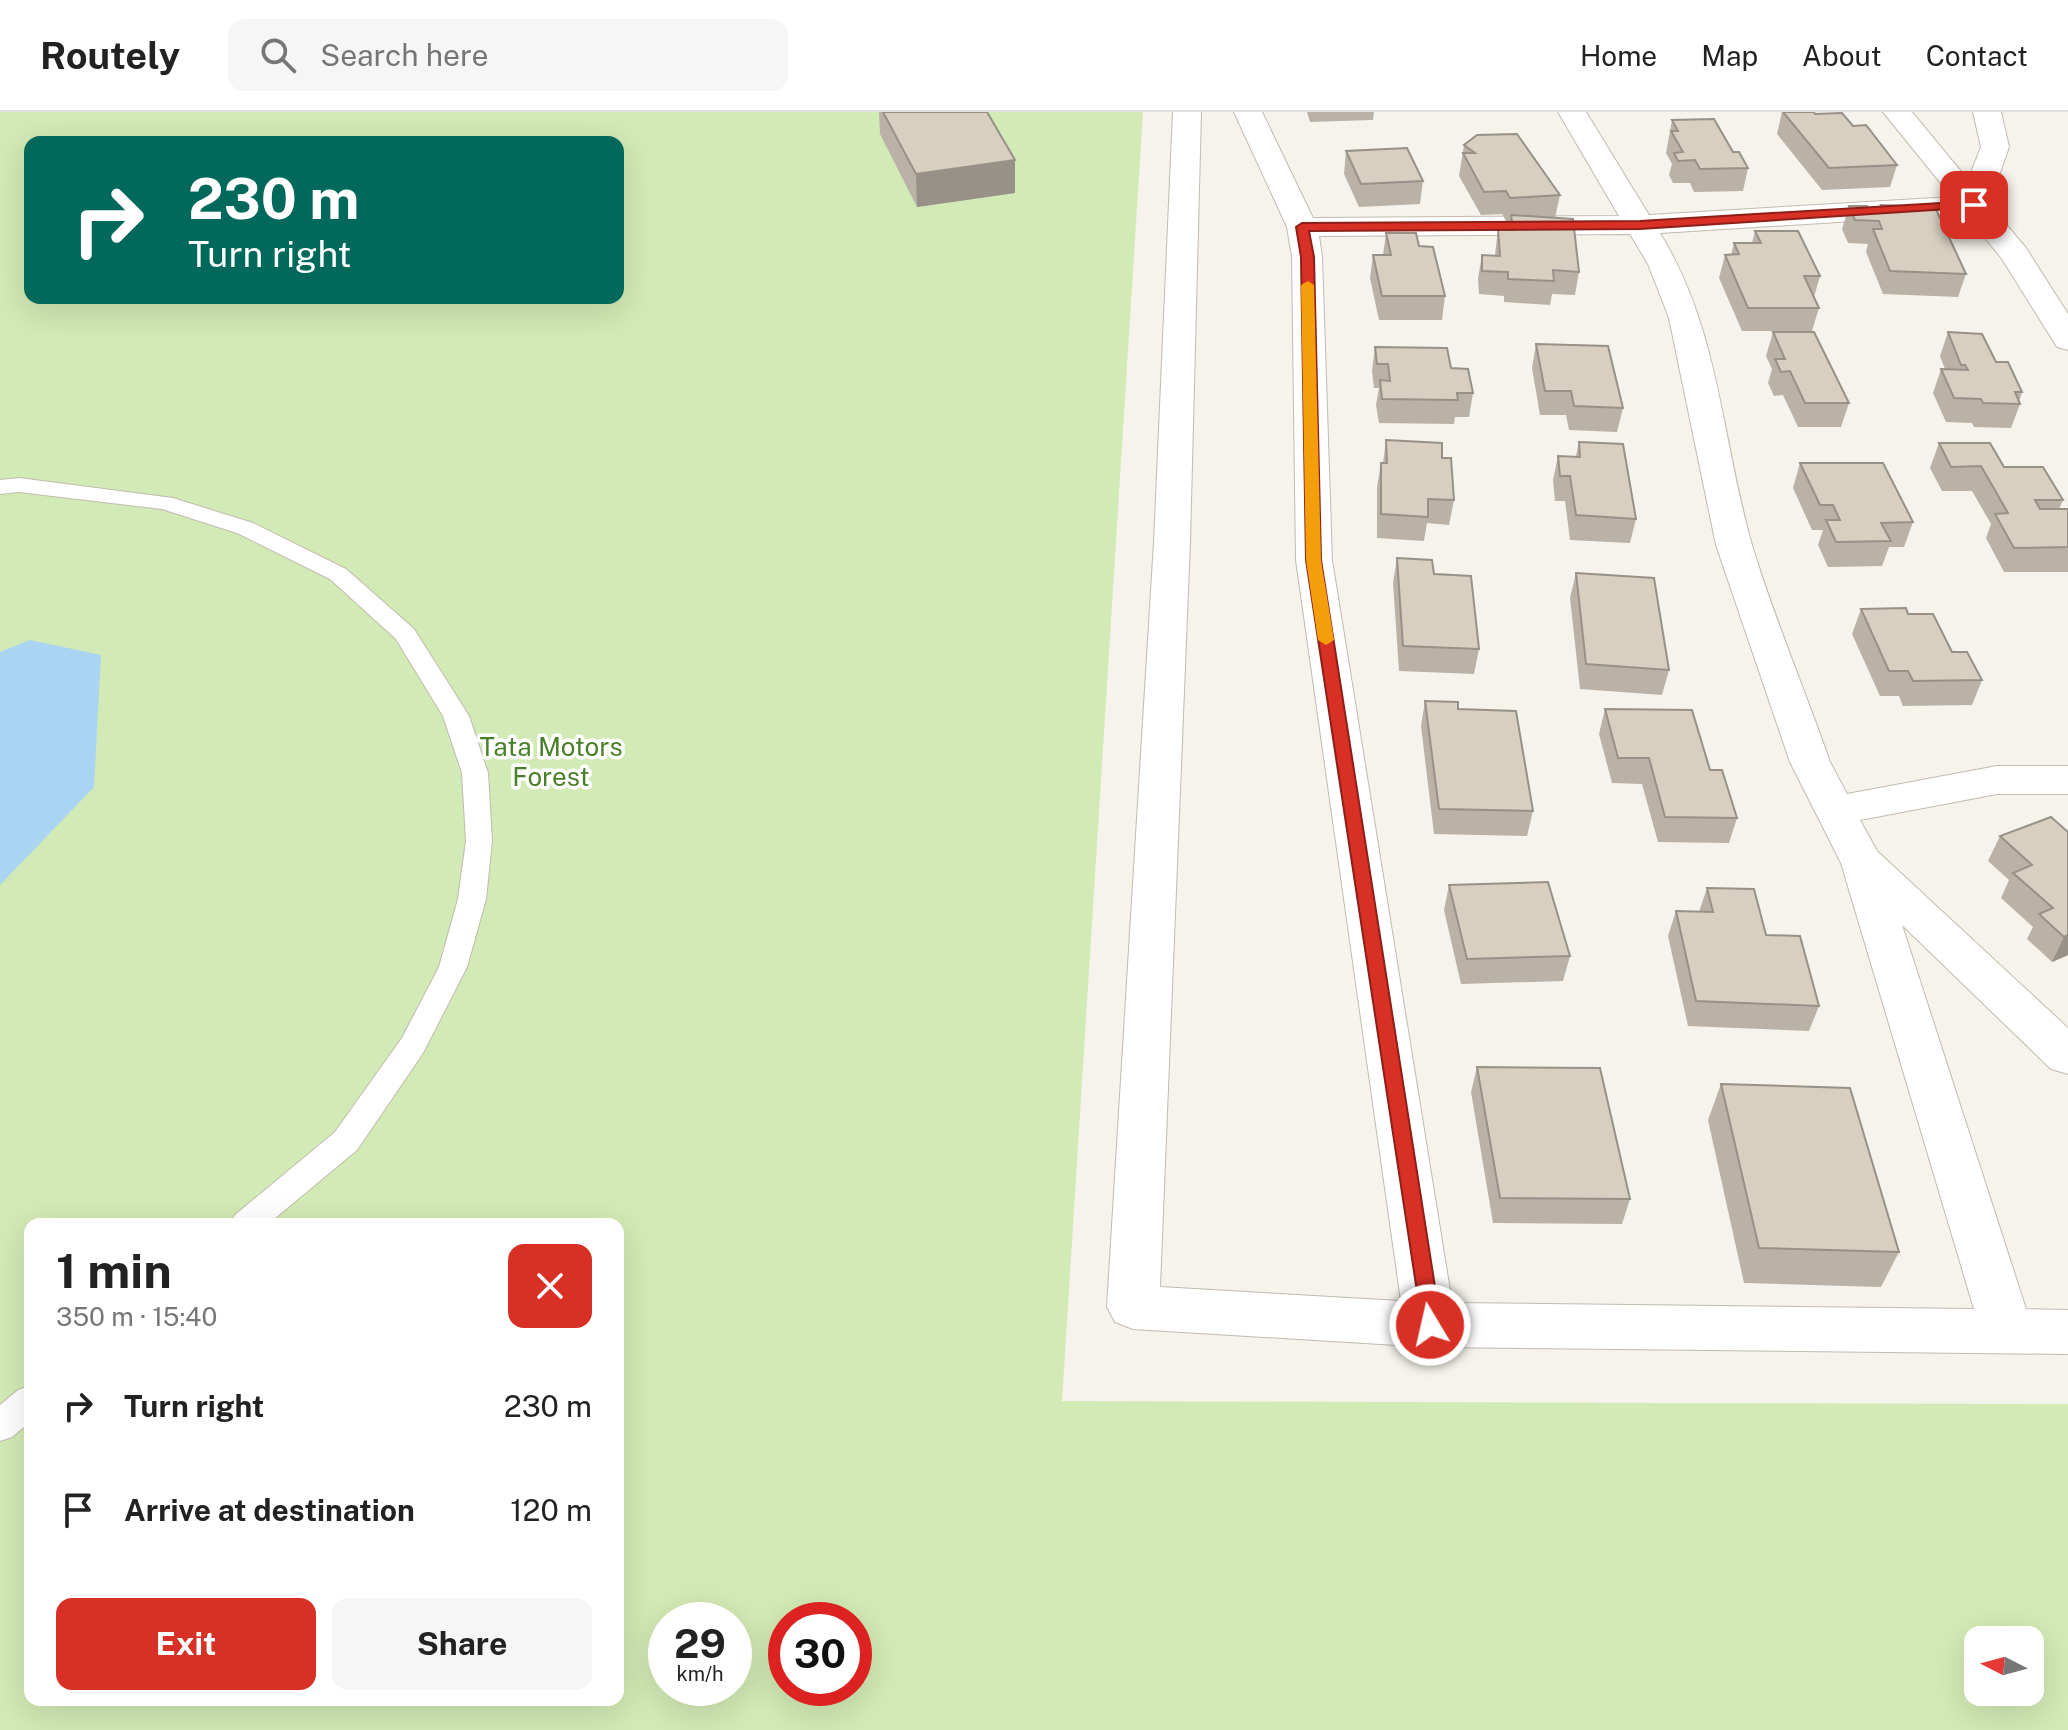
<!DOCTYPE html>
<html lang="en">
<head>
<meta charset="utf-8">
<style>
  body { margin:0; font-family:"Public Sans",sans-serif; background:#f6f6f6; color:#222; height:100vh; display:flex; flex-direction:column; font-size:30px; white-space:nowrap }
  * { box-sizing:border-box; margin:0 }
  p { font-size:26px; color:#767676 }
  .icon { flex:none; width:44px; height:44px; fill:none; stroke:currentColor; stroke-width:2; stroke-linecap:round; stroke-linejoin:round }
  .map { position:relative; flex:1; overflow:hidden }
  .side { position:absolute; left:24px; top:1106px; width:600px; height:488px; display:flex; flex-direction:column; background:#fff; border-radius:16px; box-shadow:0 8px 32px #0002 }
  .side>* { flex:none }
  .guide { position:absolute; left:24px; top:24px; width:600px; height:168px; border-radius:16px; box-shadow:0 8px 32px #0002; background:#00695c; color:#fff; overflow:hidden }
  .needle { width:52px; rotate:276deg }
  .buttons { position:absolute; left:1964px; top:1514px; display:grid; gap:16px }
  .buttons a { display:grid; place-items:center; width:80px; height:80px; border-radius:16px; background:#fff; box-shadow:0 8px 32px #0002; font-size:40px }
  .speed { position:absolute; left:648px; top:1490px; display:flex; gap:16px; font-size:40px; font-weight:700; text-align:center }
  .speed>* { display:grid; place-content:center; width:104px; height:104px; border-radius:50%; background:#fff; box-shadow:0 8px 32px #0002; line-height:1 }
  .speed small { font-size:20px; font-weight:400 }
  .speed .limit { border:12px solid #d22; background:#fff; color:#111 }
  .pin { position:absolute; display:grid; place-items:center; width:68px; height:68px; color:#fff; margin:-34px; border-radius:16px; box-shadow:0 4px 12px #0006 }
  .me { position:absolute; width:88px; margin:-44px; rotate:351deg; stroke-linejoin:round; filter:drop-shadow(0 0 6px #0008) }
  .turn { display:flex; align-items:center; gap:28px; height:168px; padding:0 32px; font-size:36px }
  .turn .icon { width:104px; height:104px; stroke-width:2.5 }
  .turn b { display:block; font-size:56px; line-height:68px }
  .round { display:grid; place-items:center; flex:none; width:84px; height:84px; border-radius:16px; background:#f6f6f6 }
  .overview { display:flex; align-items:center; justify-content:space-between; height:136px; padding:0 32px }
  h1 { font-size:48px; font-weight:700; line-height:60px }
  .cta { display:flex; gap:16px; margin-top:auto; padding:16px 32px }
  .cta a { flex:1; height:92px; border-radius:16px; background:#d93025; color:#fff; font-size:32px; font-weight:700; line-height:92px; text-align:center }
  .cta a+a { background:#f6f6f6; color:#222 }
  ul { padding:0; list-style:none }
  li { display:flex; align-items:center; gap:24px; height:104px; padding:0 32px }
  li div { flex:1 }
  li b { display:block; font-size:30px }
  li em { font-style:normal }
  header { display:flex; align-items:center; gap:48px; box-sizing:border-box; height:112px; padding:0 40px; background:#fff; border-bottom:2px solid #e0e0e0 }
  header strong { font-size:38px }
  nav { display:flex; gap:44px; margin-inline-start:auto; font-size:28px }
  .search { width:560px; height:72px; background:#f6f6f6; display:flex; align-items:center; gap:20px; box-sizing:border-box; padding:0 28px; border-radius:16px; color:#767676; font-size:30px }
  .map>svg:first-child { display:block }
  .green { fill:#d2eab5; fill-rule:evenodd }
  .water { fill:#a9d4f2 }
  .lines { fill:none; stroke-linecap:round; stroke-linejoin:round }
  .lane-casing { stroke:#c2bbae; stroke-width:2 }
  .street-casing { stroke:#c2bbae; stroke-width:2 }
  .lane { fill:#fff; fill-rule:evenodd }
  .street { fill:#fff; fill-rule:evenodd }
  .wall { fill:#bab2a6 }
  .shaded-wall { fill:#979187 }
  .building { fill:#d8cfc1; stroke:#979187; stroke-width:2 }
  .route { fill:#d93025; stroke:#8d1f18; stroke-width:2 }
  .slow { fill:#f59e0b }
  .labels { text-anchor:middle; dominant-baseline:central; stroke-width:7; stroke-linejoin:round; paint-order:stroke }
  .park-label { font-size:26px; fill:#4a7f2a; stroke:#fff }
</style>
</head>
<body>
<header>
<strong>Routely</strong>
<div class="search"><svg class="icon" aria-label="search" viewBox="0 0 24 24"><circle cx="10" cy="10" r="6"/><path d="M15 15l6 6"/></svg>Search here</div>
<nav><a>Home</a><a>Map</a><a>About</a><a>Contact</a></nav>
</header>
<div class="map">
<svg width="2068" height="1618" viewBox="0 0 2068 1618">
  <rect width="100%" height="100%" fill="#f6f3ec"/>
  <path class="green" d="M0 0H1143L1062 1289 2068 1292V1618H0ZM30 30H618V186H30ZM30 1112H618V1588H30ZM666 1508H734V1576H666ZM786 1508H854V1576H786ZM1978 1528H2030V1580H1978Z"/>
  <path class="water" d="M30 528 101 543 94 675 0 773V540Z"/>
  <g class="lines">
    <defs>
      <g id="lane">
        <path d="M19 366 173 386 253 411 346 457 414 517 469 604 488 661 492 729 486 787 467 855 423 941 357 1038 268 1112H230L235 1103 335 1020 402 926 439 855 458 787 466 729 462 661 443 604 396 527 330 467 237 421 162 397 19 380 0 382V368Z"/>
        <path d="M30 1274V1310L12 1325 0 1329V1293L18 1278Z"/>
      </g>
      <path id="street" d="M1173 0H1201L1190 430 1160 1175 1401 1189 1296 448 1292 145 1287 115 1234 0H1262L1313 106 1619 104 1558 0H1586L1649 103 1952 85 1883 0H1912L1968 68 1981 35 1973 0H2001L2009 35 1989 92 2026 136 2068 202V238L2057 235 2002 147 1966 102 1660 121C1720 219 1721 325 1752 433 1774 506 1805 578 1830 650L1847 682 1997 654H2068V682H1997L1860 708 1877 739 2068 916V962L2051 957 1902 813 2026 1197 2068 1198V1242L1430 1235 1133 1217 1115 1210 1107 1195 1154 430ZM1630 122 1648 152 1669 206 1716 433 1790 650 1841 751 1974 1197 1452 1191 1332 448 1322 145 1319 124Z"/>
    </defs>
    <use href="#lane" class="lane-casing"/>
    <use href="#street" class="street-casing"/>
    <use href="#lane" class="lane"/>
    <use href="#street" class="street"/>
  </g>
  <g class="wall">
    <path d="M879 0H987L1015 81 917 95 880 22Z"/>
    <path d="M1307 0H1374L1373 8 1310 10Z"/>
    <path d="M1782 0 1853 14 1897 53 1890 75 1822 78 1777 22Z"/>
    <path d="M1672 8 1733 40 1748 56 1743 79 1694 80 1690 71H1673L1669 63 1672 52 1666 41Z"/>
    <path d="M1464 33 1560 83 1555 106 1579 160 1575 183 1552 182 1550 193 1504 190V184L1479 182 1478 166 1482 143H1495L1498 117 1509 118 1510 109H1506L1502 102 1481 103 1459 64Z"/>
    <path d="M1346 39 1423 69 1420 92 1359 95 1344 62Z"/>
    <path d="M1881 93 1966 162 1958 185 1883 182 1866 140 1868 132 1848 131 1842 117 1849 94 1869 99H1879Z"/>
    <path d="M1755 119 1820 164 1814 185 1819 196 1812 219H1742L1719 166 1725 143H1731L1734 131H1752Z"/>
    <path d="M1386 121 1419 134 1445 184 1442 208H1379L1370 166 1373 143H1383Z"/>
    <path d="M1773 220 1849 291 1841 315H1798L1783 283 1774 284 1768 271 1772 257 1766 244Z"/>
    <path d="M1948 220 2022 280 2019 290 2020 292 2011 316 1974 315 1972 311 1946 310 1933 281 1941 257H1945L1940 244Z"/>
    <path d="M1536 232 1623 296 1617 320 1569 318 1566 303H1540L1532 256Z"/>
    <path d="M1375 235 1451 256 1473 281 1469 305H1455L1454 312 1379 311 1376 293 1379 276H1374L1372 259Z"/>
    <path d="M1386 328 1442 346 1454 388 1449 413 1427 411 1424 429 1377 426V375L1381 351H1383Z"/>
    <path d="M1579 330 1636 407 1630 431 1570 428 1565 389H1555L1553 368 1558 344H1576Z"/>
    <path d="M1939 331 2004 355 2063 388 2059 397H2068V460H2004L1986 426 1991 412 1972 379H1942L1930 356Z"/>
    <path d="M1800 351 1913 410 1904 435H1889L1882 454 1828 455 1818 433 1823 418H1812L1793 376Z"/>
    <path d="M1397 446 1434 462 1479 537 1474 562 1399 559 1393 471Z"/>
    <path d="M1576 461 1669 558 1662 583 1580 577 1570 486Z"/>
    <path d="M1861 497 1908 502 1982 568 1972 593 1903 594 1899 584H1880L1852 522Z"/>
    <path d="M1425 589 1458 597 1533 699 1527 724 1434 722 1421 614Z"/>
    <path d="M1605 597 1737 706 1729 731 1658 730 1642 672 1612 671 1599 622Z"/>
    <path d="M2051 705 2068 843 2052 850 2027 827 2033 815 2001 786 2009 768 1988 749 2000 724Z"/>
    <path d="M1449 773 1570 844 1563 869 1461 872 1444 798Z"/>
    <path d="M1707 776 1819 894 1809 919 1688 914 1668 824 1676 799 1699 800Z"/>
    <path d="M1477 955 1630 1087 1622 1112 1493 1111 1471 980Z"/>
    <path d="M1721 972 1899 1140 1881 1175 1744 1171 1708 1008Z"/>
  </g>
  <g class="shaded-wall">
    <path d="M1015 48V81L917 95 916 62Z"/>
    <path d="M2068 823V843L2052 850 2064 825Z"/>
  </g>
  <g class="building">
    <path d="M883 0H987L1015 48 916 62Z"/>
    <path d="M1783 0H1814L1815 2 1842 1 1853 14 1866 13 1897 53 1829 56Z"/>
    <path d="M1714 7 1733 40H1739L1748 56 1700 57 1695 48 1678 49 1674 41 1683 40 1671 19H1678L1672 8Z"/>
    <path d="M1517 22 1560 83 1510 86 1506 79 1484 80 1463 41H1475L1464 33 1477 23Z"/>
    <path d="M1407 36 1423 69 1361 72 1346 39Z"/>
    <path d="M1881 93 1935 95 1966 162 1890 159 1873 117H1882L1879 109 1855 108 1849 94H1867L1869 99H1884Z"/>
    <path d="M1511 103 1573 107 1579 160 1553 158 1554 169 1508 167V160L1482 159V143L1500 144 1498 117 1513 118Z"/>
    <path d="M1755 119H1798L1820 164H1804L1819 196H1748L1725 143 1739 142 1734 131H1761Z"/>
    <path d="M1386 121H1416L1419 134 1433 135 1445 184H1382L1373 143H1391Z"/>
    <path d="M1773 220H1814L1849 291H1805L1790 259 1781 260 1775 247H1785Z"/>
    <path d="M1948 220 1982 222 1996 250H2008L2022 280H2015L2020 292 1983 291 1981 287 1954 286 1941 257 1968 258 1965 253H1961Z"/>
    <path d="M1536 232 1608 234 1623 296 1574 294 1571 279H1545Z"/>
    <path d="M1375 235 1447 236 1451 256 1468 257 1473 281H1457L1458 288 1382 287 1380 268 1390 269 1388 252H1377Z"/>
    <path d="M1386 328 1442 331V346H1451L1454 388 1428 387V405L1381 402V351H1387Z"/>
    <path d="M1579 330 1623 332 1636 407 1576 403 1570 364H1560L1558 344 1580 345Z"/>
    <path d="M1939 331H1990L2004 355H2043L2063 388H2035L2040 397H2068V435L2014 436 1995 402 2008 401 1981 354 1951 355Z"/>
    <path d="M1800 351H1883L1913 410 1881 411 1891 429 1836 430 1826 408H1840L1833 393H1820Z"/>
    <path d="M1397 446 1432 448 1434 462 1471 464 1479 537 1403 534Z"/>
    <path d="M1576 461 1654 466 1669 558 1586 552Z"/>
    <path d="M1906 496 1908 502H1933L1952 540H1967L1982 568 1913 569 1908 559H1889L1861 497Z"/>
    <path d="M1425 589 1458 590V597L1516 599 1533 699 1439 697Z"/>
    <path d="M1605 597 1692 598 1710 658H1722L1737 706 1665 705 1649 646H1618Z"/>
    <path d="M2051 705 2068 720V823L2064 825 2039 802 2053 796 2013 761 2032 753 2000 724Z"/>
    <path d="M1548 770 1570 844 1467 847 1449 773Z"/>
    <path d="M1707 776 1754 777 1766 823 1800 824 1819 894 1696 889 1676 799 1713 800Z"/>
    <path d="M1477 955 1600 956 1630 1087 1500 1086Z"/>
    <path d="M1721 972 1850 976 1899 1140 1759 1136Z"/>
  </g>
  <path class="route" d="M1974 89 1979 90V95L1640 117 1309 119 1314 145 1321 448 1441 1213 1438 1219 1430 1222 1423 1219 1306 448 1301 145 1296 115 1302 111 1640 109Z"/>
  <path class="slow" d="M1308 169 1314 173 1321 448 1334 528 1326 533 1318 528 1306 448 1301 173Z"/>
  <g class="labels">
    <g class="park-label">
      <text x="551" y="634">Tata Motors<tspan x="551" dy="30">Forest</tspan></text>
    </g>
  </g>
</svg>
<div class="buttons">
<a><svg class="needle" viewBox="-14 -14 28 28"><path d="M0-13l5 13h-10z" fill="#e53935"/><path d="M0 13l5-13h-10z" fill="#767676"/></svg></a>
</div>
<div class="speed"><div>29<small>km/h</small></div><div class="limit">30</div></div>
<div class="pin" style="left:1974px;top:93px;background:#d93025"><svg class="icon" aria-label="arrive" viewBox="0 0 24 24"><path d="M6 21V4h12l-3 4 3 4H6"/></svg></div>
<svg class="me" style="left:1430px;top:1213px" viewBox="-20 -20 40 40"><circle r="17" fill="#d93025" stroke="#fff" stroke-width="3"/><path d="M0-11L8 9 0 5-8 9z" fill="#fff"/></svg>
<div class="guide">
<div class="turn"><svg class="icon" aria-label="right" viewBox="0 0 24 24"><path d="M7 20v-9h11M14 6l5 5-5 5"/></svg><div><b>230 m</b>Turn right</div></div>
</div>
<section class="side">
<div class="overview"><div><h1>1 min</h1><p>350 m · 15:40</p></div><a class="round" style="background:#d93025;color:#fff"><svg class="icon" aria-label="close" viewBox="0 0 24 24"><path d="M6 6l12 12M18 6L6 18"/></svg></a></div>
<ul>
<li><svg class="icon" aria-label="right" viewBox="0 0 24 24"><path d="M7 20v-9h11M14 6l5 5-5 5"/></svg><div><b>Turn right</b></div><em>230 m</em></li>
<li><svg class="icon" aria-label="arrive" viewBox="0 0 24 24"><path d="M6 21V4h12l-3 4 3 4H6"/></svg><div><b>Arrive at destination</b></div><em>120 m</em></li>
</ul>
<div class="cta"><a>Exit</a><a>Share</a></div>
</section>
</div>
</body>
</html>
